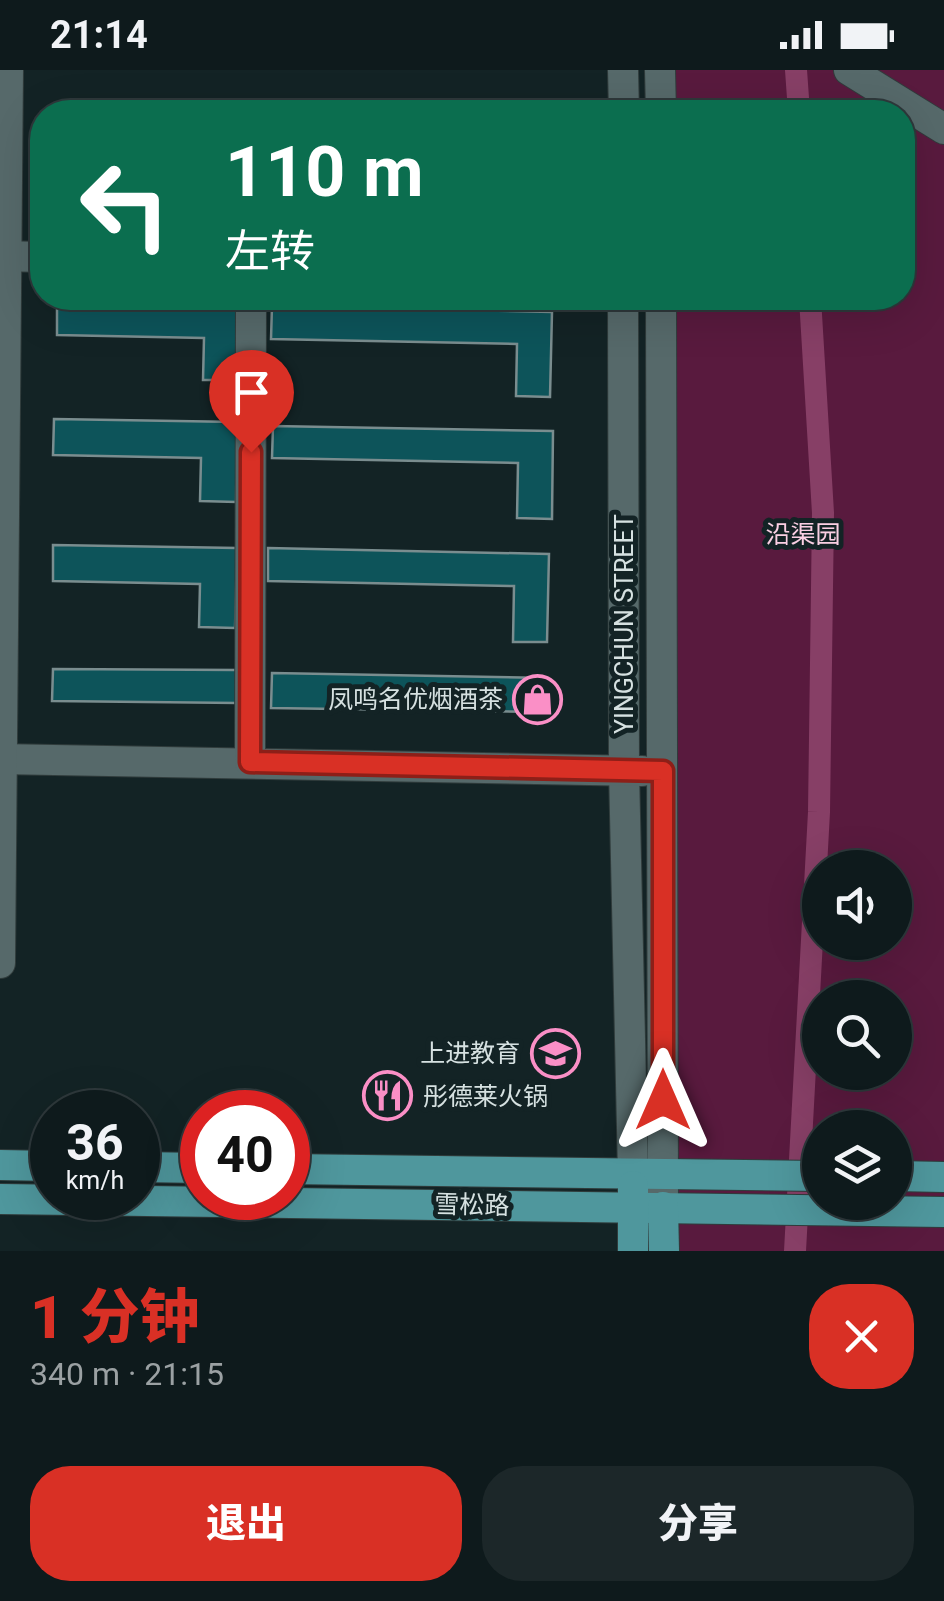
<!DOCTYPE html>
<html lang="zh">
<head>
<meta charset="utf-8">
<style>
  body { margin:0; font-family:Roboto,"Noto Sans SC",sans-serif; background:#1c2729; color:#f1f3f6; height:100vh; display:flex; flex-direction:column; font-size:38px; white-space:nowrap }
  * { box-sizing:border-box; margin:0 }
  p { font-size:32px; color:#9ba1a3 }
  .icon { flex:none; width:55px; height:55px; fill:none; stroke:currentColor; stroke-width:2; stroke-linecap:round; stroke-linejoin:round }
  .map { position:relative; height:1181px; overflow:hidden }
  .panel { display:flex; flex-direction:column; background:#0e1a1c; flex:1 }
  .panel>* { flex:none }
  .top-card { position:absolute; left:30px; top:30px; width:885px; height:210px; border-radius:40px; box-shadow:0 10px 40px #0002,0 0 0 2px #2e383b; background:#0b6e4f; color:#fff; overflow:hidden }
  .fabs { position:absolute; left:802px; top:780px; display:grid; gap:20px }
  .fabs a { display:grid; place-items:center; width:110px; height:110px; border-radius:50%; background:#0e1a1c; box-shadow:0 10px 40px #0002,0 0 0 2px #2e383b; font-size:50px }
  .speed { position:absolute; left:30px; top:1020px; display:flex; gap:20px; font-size:50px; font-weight:700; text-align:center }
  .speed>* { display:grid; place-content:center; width:130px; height:130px; border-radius:50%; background:#0e1a1c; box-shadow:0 10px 40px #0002,0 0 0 2px #2e383b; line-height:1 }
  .speed small { font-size:25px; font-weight:400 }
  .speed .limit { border:15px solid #d22; background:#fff; color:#111 }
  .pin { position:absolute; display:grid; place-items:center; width:85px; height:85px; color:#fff; margin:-102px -42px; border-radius:50% 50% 50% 0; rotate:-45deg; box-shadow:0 0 10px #0007 }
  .pin .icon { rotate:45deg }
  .me { position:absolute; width:110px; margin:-55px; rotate:0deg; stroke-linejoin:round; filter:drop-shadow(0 0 8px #0008) }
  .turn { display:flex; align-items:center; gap:35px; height:210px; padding:0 30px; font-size:45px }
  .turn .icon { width:130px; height:130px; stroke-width:2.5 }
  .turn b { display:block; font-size:70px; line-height:85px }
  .round { display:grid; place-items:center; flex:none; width:105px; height:105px; border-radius:40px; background:#1c2729 }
  .head { display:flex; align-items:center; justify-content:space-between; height:170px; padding:0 30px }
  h1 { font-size:60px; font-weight:800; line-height:75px; color:#d93025 }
  .action { display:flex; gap:20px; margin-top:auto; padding:20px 30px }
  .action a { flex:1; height:115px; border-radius:40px; background:#d93025; color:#fff; font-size:40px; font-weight:800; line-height:115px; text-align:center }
  .action a+a { background:#1c2729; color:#f1f3f6 }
  .status { display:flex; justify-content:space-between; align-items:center; height:70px; padding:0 50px; background:#0e1a1c; direction:ltr }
  .status svg { height:28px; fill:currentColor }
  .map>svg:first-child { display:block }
  .green { fill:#591a3e; fill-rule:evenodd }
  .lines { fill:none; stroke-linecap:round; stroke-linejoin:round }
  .canal { stroke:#873f66; stroke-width:22 }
  .building { fill:#0d545a; stroke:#7a8d8f; stroke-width:2.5 }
  .minor-casing { stroke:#303c3c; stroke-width:32 }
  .major-casing { stroke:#303c3c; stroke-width:32 }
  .minor { stroke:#56696a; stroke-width:30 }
  .major { stroke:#4f979d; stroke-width:30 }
  .route-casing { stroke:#8d1f18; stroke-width:25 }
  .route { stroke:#d93025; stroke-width:18 }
  .labels { text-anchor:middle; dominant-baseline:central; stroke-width:10; stroke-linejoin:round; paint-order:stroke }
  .park-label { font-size:25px; fill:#facfe3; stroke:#132325 }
  .street-label { font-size:25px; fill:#d6e1e1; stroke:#132325 }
  .poi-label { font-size:25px; fill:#d6e1e1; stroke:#132325; text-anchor:end }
</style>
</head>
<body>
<div class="status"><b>21:14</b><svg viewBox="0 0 49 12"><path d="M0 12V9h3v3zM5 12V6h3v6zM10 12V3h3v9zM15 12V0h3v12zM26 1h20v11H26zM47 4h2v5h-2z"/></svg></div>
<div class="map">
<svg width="944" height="1181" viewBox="0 0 944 1181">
  <rect width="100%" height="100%" fill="#132325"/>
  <path class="green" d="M660 0H944V1181H667L661 228H902V42H661ZM820 798H895V872H820ZM820 928H895V1002H820ZM820 1058H895V1132H820Z"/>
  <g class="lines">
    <g class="canal">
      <path d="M796 0 799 42"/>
      <path d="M795 1181 819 742 823 443 810 228"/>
    </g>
  </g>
  <g class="building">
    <path d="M57 229 240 232 239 310H203L204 268 57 265Z"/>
    <path d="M272 236 552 242 550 327 516 326 517 274 271 269Z"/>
    <path d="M54 349 237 352 236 432 200 431 201 388 53 385Z"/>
    <path d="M273 356 553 361 552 449 517 448 518 393 272 388Z"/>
    <path d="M53 475 237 478 235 558 199 557 200 514 53 511Z"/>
    <path d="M268 478 549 484 547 572H513L514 516 268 511Z"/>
    <path d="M53 599 237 600V633L52 631Z"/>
    <path d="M272 603 548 608 547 642 271 638Z"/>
  </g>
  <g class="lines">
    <defs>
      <g id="minor">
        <path d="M623 0 624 42"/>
        <path d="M660 0 661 42"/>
        <path d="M849 0 944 59"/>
        <path d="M0 186 42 187"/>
        <path d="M623 228 624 700 633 1103"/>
        <path d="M661 228 663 1129"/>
        <path d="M0 689 642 701"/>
        <path d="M250 692 251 228"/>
        <path d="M0 893 8 0"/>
      </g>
      <g id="major">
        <path d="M0 1095 52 1096"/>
        <path d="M138 1097 202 1098"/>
        <path d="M288 1099 820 1106"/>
        <path d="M895 1106 944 1107"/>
        <path d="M0 1129 944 1142"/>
        <path d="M663 1137 664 1181"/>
        <path d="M633 1181V1116"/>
      </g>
    </defs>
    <use href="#minor" class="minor-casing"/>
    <use href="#major" class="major-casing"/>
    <use href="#minor" class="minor"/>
    <use href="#major" class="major"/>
  </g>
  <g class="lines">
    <defs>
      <path id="route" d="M251 382 250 692 663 701V1030"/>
    </defs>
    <use href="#route" class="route-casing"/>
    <use href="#route" class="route"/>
  </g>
  <defs>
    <symbol id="shop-ring" viewBox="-11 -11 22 22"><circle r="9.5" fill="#132325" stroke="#fa8fc6" stroke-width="1.5"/><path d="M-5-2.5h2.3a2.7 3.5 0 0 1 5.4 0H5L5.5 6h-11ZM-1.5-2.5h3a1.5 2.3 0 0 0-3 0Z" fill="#fa8fc6"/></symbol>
    <symbol id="school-ring" viewBox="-11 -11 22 22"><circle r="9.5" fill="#132325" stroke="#fa8fc6" stroke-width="1.5"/><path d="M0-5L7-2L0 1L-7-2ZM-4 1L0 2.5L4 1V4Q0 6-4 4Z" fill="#fa8fc6"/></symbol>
    <symbol id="restaurant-ring" viewBox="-11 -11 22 22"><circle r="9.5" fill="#132325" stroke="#fa8fc6" stroke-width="1.5"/><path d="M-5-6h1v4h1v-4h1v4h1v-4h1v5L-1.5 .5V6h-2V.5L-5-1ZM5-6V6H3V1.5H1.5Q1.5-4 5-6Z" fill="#fa8fc6"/></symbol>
  </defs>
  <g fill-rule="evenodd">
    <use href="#shop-ring" x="510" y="602" width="55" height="55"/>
    <use href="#school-ring" x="528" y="956" width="55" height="55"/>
    <use href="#restaurant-ring" x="360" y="998" width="55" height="55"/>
  </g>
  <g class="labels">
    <g class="park-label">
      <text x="803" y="464">沿渠园</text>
    </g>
    <g class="street-label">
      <text transform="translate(624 554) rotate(-90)">YINGCHUN STREET</text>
      <text transform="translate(472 1135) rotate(1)">雪松路</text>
    </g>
    <g class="poi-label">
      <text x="503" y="629">凤鸣名优烟酒茶</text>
      <text x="520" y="983">上进教育</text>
      <text x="423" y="1026" text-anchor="start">彤德莱火锅</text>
    </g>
  </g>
</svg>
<div class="fabs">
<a><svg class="icon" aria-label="sound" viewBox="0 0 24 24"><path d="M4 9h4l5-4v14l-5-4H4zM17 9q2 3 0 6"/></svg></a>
<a><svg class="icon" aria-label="search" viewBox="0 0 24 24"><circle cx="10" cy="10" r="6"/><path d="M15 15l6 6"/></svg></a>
<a><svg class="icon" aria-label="layers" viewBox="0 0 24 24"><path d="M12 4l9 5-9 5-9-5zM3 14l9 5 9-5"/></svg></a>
</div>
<div class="speed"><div>36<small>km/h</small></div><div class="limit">40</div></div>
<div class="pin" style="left:251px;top:382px;background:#d93025"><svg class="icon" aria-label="arrive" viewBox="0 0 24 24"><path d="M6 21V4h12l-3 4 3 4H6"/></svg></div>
<svg class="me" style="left:663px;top:1030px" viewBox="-20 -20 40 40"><path d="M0-17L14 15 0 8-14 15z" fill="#d93025" stroke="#fff" stroke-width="4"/></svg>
<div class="top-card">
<div class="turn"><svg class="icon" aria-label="left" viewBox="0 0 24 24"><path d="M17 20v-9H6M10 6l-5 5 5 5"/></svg><div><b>110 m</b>左转</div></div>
</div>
</div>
<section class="panel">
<div class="head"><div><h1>1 分钟</h1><p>340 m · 21:15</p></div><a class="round" style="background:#d93025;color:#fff"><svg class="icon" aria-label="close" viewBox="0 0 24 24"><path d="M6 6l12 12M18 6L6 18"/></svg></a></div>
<div class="action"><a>退出</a><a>分享</a></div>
</section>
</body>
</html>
